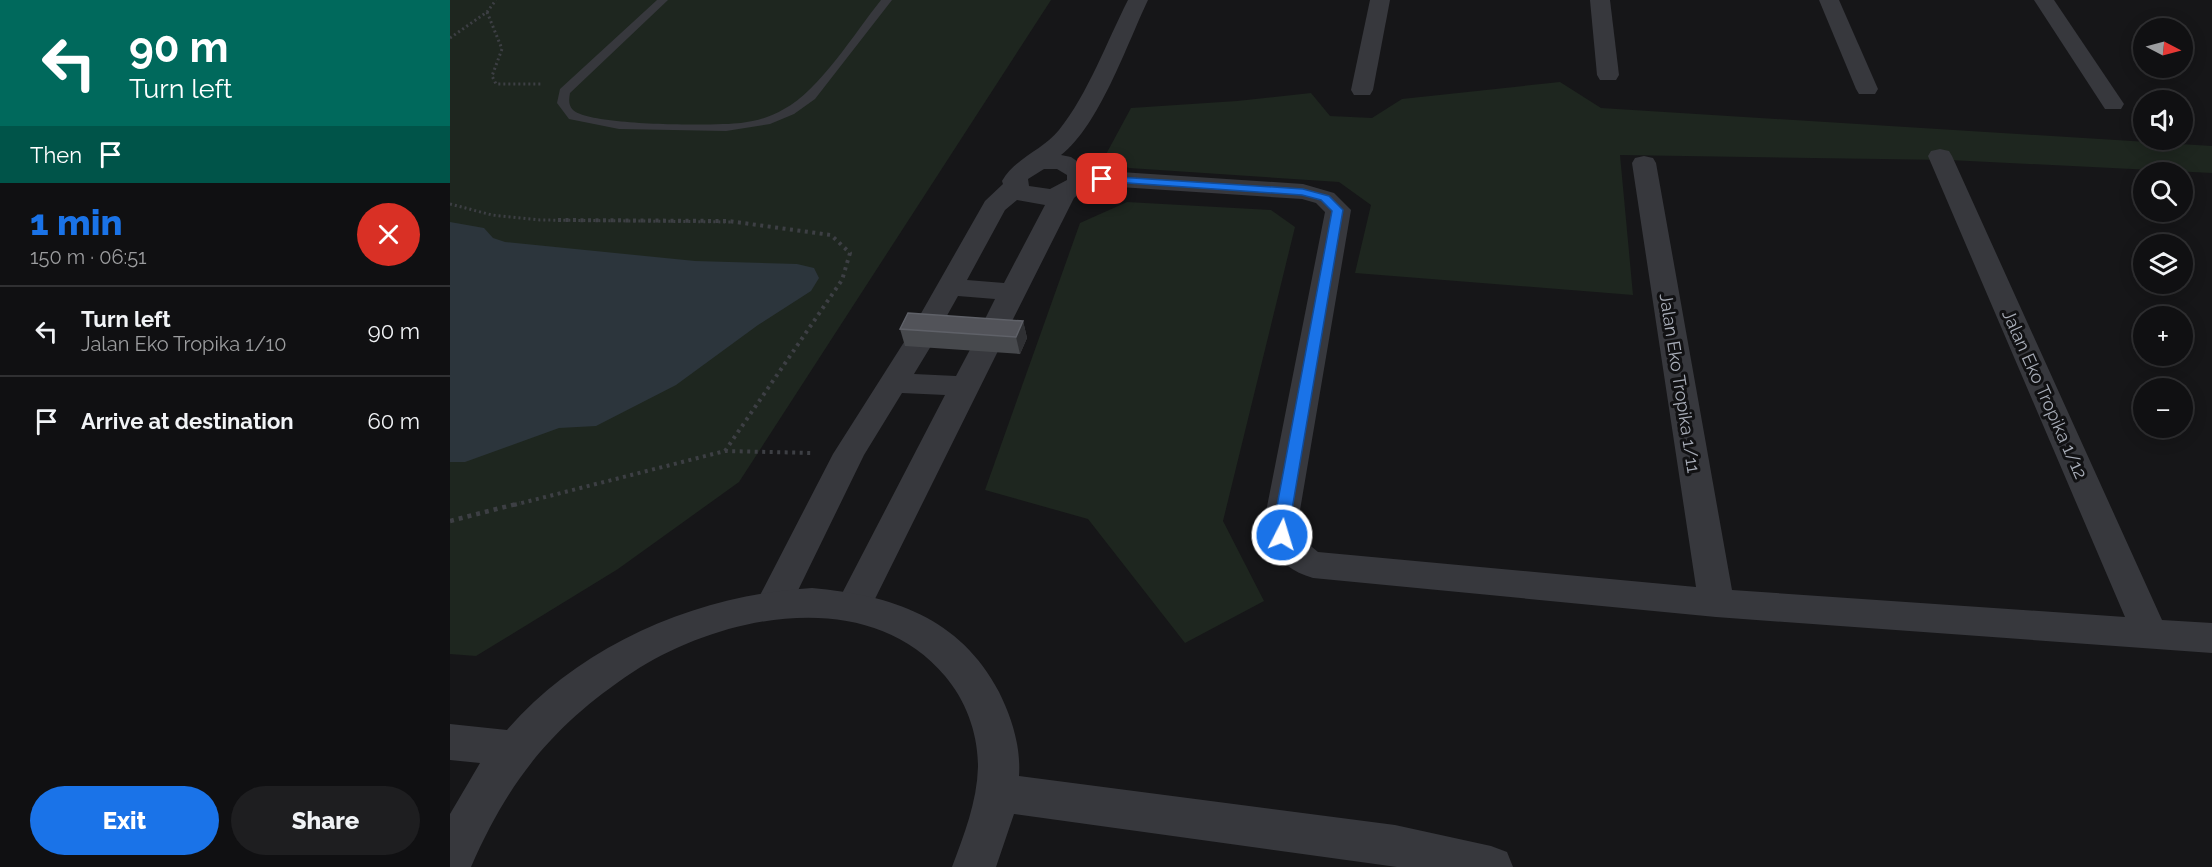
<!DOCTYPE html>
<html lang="en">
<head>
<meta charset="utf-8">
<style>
  body { margin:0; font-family:Raleway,sans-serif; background:#1e1e20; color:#f1f3f6; height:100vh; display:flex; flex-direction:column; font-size:22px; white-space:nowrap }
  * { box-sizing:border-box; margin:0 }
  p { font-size:20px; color:#9c9d9f }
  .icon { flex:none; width:33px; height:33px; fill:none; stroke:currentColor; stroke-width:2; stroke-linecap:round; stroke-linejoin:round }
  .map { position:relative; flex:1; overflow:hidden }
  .side { display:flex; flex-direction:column; background:#101012; width:450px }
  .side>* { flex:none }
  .banner { background:#00695c; color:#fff; overflow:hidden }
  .needle { width:39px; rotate:96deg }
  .tools { position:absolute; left:1683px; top:18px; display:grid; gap:12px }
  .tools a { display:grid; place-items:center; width:60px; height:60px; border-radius:50%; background:#101012; box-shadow:0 3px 15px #0003,0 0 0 2px #303032; font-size:30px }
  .pin { position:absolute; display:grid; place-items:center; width:51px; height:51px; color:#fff; margin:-26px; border-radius:12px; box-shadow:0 3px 9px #0006 }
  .me { position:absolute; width:66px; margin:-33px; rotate:5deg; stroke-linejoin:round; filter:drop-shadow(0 0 4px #0008) }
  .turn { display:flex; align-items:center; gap:21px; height:126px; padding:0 30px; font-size:27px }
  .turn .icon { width:78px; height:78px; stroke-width:2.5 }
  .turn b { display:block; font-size:42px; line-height:51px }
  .then { display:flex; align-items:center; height:57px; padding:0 30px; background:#0003; gap:12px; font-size:22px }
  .round { display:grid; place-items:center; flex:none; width:63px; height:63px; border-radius:32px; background:#1e1e20 }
  .overview { display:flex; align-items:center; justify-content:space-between; height:102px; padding:0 30px }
  h1 { font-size:36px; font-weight:800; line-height:45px; color:#1a73e8 }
  .button { display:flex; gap:12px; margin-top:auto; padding:12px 30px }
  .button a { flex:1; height:69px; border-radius:36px; background:#1a73e8; color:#fff; font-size:24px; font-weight:800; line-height:69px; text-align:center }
  .button a+a { background:#1e1e20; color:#f1f3f6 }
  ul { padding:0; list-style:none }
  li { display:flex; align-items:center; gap:18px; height:90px; padding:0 30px; border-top:2px solid #303032 }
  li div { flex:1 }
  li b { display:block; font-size:22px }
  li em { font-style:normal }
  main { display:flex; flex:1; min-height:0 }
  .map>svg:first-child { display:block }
  .green { fill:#1e261f }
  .water { fill:#2c353c }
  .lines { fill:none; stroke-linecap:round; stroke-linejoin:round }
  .path-far2 { stroke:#3d3f44; stroke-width:3; stroke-dasharray:2 3; stroke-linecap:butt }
  .path-far1 { stroke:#3d3f44; stroke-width:4; stroke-dasharray:3 4.5; stroke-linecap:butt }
  .path { stroke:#3d3f44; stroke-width:4.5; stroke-dasharray:4 5; stroke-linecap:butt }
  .service { fill:#37383d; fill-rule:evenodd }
  .minor { fill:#37383d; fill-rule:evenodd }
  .tertiary { fill:#37383d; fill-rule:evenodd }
  .wall { fill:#47494d }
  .shaded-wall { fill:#2f3033 }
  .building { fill:#525359; stroke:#5f6168; stroke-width:1.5 }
  .route { fill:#1a73e8; stroke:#114b97; stroke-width:1.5 }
  .labels { text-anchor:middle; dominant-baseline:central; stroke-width:6; stroke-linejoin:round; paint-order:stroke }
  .street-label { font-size:18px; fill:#a8adb8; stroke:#111113 }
</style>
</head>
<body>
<main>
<section class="side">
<div class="banner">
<div class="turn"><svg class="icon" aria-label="left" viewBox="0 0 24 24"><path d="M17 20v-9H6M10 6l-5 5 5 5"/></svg><div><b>90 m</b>Turn left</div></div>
<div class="then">Then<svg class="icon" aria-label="arrive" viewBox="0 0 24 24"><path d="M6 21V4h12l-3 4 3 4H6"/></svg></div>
</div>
<div class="overview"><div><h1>1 min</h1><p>150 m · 06:51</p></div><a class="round" style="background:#d93025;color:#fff"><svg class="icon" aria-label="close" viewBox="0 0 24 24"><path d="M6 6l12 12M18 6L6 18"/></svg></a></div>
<ul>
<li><svg class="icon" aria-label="left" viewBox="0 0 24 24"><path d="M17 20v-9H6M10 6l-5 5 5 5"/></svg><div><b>Turn left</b><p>Jalan Eko Tropika 1/10</p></div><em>90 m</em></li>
<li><svg class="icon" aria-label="arrive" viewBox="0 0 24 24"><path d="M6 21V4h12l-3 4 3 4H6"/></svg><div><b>Arrive at destination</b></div><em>60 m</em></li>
</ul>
<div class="button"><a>Exit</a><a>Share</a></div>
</section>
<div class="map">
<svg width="1762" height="867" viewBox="0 0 1762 867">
  <rect width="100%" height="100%" fill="#161618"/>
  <g class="green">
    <path d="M0 0H601L289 482 168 569 26 656 0 654Z"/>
    <path d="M1110 82 1151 108 1762 146V173L1499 160 1170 155 1183 295 905 273 921 205 889 182 679 168 654 158 681 108 787 101 861 93 880 116 922 118 952 99Z"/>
    <path d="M677 202 821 210 845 227 773 521 814 601 735 643 638 519 535 490 630 223Z"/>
  </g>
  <path class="water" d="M0 222 34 228 43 238 55 242 245 261 347 264 364 268 369 278 361 291 308 325 226 385 146 426 109 428 15 462H0Z"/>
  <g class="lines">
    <g class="path-far2">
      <path d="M37 12 52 49 42 76 46 84H91"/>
      <path d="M0 38 37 12 46 0"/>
      <path d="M0 204 42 215 90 220 282 222"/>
    </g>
    <g class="path-far1">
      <path d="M108 220 278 221 381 235 400 253 392 280 275 451"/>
      <path d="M64 505 275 451 362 453"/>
    </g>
    <path class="path" d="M0 521 70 503"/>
    <path class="service" d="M207 0H218L120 93C119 99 118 105 123 110 140 126 264 126 291 123 306 121 321 117 334 109 369 91 406 31 431 0H442L365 99 344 114 320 124 276 131 169 129 119 119 107 103 110 89Z"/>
    <g class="minor">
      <path d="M678 0H698C677 44 649 126 611 155L621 157 640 170 853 184 884 193 901 210 848 522 851 538 868 552 1246 587 1182 163 1185 158 1194 156 1203 158 1206 163 1282 590 1675 617 1478 156 1481 151 1490 149 1499 151 1502 156 1712 620 1762 623V653L1266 617 863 578C835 570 817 552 814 522L875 212 866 203 852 199 639 185 624 198 555 335 551 342 542 344 548 351 416 617 403 621 390 617 385 607 495 395 452 393 414 455 336 615 323 619 310 615 305 605 383 454 456 339 464 337 461 331 535 201 553 184 552 181C565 158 593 150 609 130 638 94 657 41 678 0ZM594 169H607L617 175V180L600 189 579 186 578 179ZM567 200 595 205 554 283 517 280 555 210ZM508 296 545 299 527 335 532 342 523 344 506 376 464 374 481 346 477 340 485 337Z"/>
      <path d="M920 0H940L923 90 920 95H904L901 90Z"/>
      <path d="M1140 0H1160L1169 75 1166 80H1150L1147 75Z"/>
      <path d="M1369 0H1389L1428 89 1425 94H1409L1406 89Z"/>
      <path d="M1584 0H1604L1674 104 1671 109H1655Z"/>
    </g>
    <path class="tertiary" d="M362 588C441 595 510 617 549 692 562 718 571 747 569 776L945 825 1041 846 1057 852 1063 867H947L564 814 546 867H502C514 835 527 802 528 767 528 733 516 701 495 676 418 584 271 615 183 672 103 725 59 780 21 867H0V814L30 763 0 760V724L57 730C133 643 248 595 362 588Z"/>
  </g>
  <path class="wall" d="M573 321 577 338 570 354 455 346 450 329Z"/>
  <path class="shaded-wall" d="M573 321 577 338 570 354 566 337Z"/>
  <path class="building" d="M458 313 573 321 566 337 450 329Z"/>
  <path class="route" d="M652 176 853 189 879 196 893 210 837 539H827L824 522 882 211 871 200 852 195 649 181V177Z"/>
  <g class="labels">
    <g class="street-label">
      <text transform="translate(1230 383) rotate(81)">Jalan Eko Tropika 1/11</text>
      <text transform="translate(1595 394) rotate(66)">Jalan Eko Tropika 1/12</text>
    </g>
  </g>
</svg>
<div class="tools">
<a><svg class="needle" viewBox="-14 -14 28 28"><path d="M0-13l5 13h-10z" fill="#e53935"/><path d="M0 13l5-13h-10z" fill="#9c9d9f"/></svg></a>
<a><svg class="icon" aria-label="sound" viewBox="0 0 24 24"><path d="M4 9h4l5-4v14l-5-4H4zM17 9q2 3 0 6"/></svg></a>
<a><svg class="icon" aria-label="search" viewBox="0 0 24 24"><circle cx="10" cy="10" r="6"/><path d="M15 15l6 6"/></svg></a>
<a><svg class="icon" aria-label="layers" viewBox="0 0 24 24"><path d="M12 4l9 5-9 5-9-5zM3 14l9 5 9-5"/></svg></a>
<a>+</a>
<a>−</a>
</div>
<div class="pin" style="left:652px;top:179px;background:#d93025"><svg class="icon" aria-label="arrive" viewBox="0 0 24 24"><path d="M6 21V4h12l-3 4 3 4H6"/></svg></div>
<svg class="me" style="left:832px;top:535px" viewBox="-20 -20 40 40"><circle r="17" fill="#1a73e8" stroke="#fff" stroke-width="3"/><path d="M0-11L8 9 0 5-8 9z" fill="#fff"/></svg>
</div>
</main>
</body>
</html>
